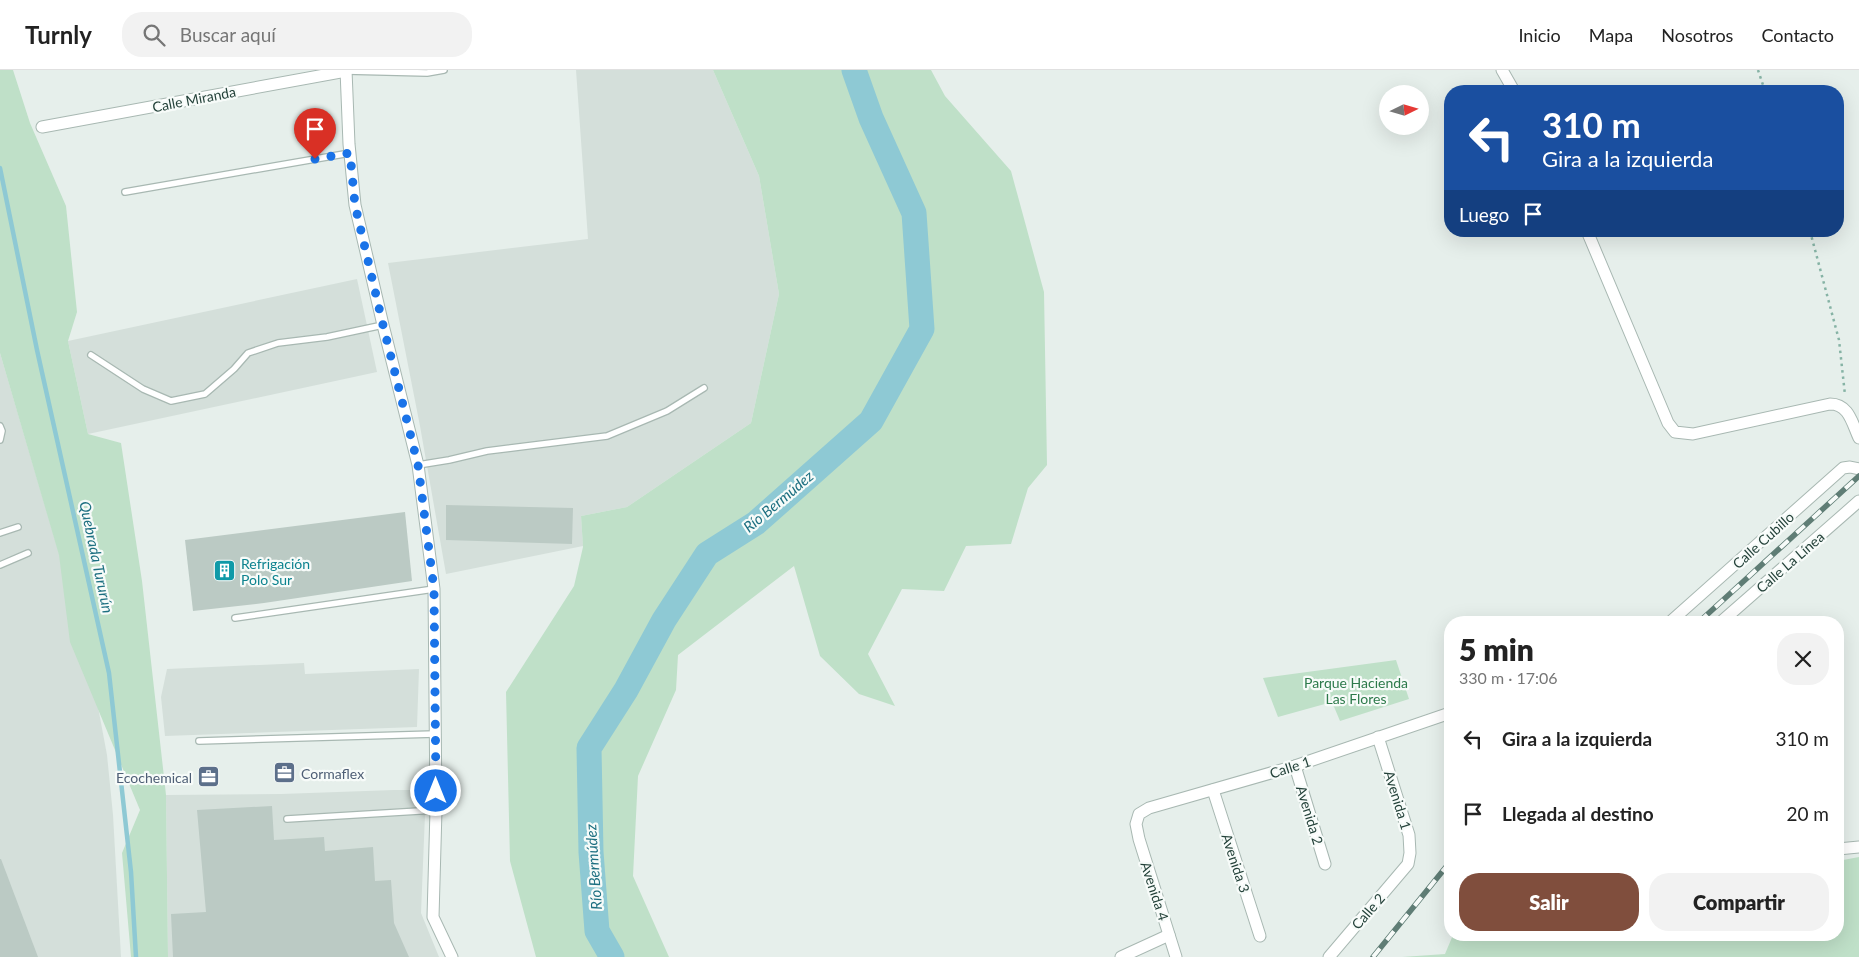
<!DOCTYPE html>
<html lang="es">
<head>
<meta charset="utf-8">
<style>
  body { margin:0; font-family:Lato,sans-serif; background:#f2f2f2; color:#222; height:100vh; display:flex; flex-direction:column; font-size:19px; white-space:nowrap }
  * { box-sizing:border-box; margin:0 }
  p { font-size:16px; color:#767676 }
  .icon { flex:none; width:28px; height:28px; fill:none; stroke:currentColor; stroke-width:2; stroke-linecap:round; stroke-linejoin:round }
  .map { position:relative; flex:1; overflow:hidden }
  .sheet { position:absolute; left:1444px; top:546px; width:400px; height:325px; display:flex; flex-direction:column; background:#fff; border-radius:20px; box-shadow:0 5px 20px #0002 }
  .sheet>* { flex:none }
  .guide { position:absolute; left:1444px; top:15px; width:400px; height:152px; border-radius:20px; box-shadow:0 5px 20px #0002; background:#1a4fa0; color:#fff; overflow:hidden }
  .needle { width:32px; rotate:85deg }
  .tools { position:absolute; left:1379px; top:15px; display:grid; gap:10px }
  .tools a { display:grid; place-items:center; width:50px; height:50px; border-radius:50%; background:#fff; box-shadow:0 5px 20px #0002; font-size:25px }
  .pin { position:absolute; display:grid; place-items:center; width:42px; height:42px; color:#fff; margin:-51px -21px; border-radius:50% 50% 50% 0; rotate:-45deg; box-shadow:0 0 5px #0007 }
  .pin .icon { rotate:45deg }
  .me { position:absolute; width:55px; margin:-28px; rotate:0deg; stroke-linejoin:round; filter:drop-shadow(0 0 4px #0008) }
  .turn { display:flex; align-items:center; gap:18px; height:105px; padding:0 15px; font-size:22px }
  .turn .icon { width:65px; height:65px; stroke-width:2.5 }
  .turn b { display:block; font-size:35px; line-height:42px }
  .then { display:flex; align-items:center; height:48px; padding:0 15px; background:#0003; gap:10px; font-size:19px }
  .round { display:grid; place-items:center; flex:none; width:52px; height:52px; border-radius:20px; background:#f2f2f2 }
  .head { display:flex; align-items:center; justify-content:space-between; height:85px; padding:0 15px }
  h1 { font-size:30px; font-weight:800; line-height:38px }
  .action { display:flex; gap:10px; margin-top:auto; padding:10px 15px }
  .action a { flex:1; height:58px; border-radius:20px; background:#804e3d; color:#fff; font-size:20px; font-weight:800; line-height:58px; text-align:center }
  .action a+a { background:#f2f2f2; color:#222 }
  ul { padding:0; list-style:none }
  li { display:flex; align-items:center; gap:15px; height:75px; padding:0 15px }
  li div { flex:1 }
  li b { display:block; font-size:19px }
  li em { font-style:normal }
  header { display:flex; align-items:center; gap:30px; box-sizing:border-box; height:70px; padding:0 25px; background:#fff; border-bottom:1px solid #e0e0e0 }
  header strong { font-size:24px }
  nav { display:flex; gap:28px; margin-inline-start:auto; font-size:18px }
  .search { width:350px; height:45px; background:#f2f2f2; display:flex; align-items:center; gap:12px; box-sizing:border-box; padding:0 18px; border-radius:20px; color:#767676; font-size:19px }
  .map>svg:first-child { display:block }
  .built { fill:#d4dfda }
  .green { fill:#bfe0c8 }
  .lines { fill:none; stroke-linecap:round; stroke-linejoin:round }
  .stream { stroke:#8ec9d4; stroke-width:4.5 }
  .river { stroke:#8ec9d4; stroke-width:25 }
  .building { fill:#bbcac4 }
  .lane-casing { stroke:#a8b8b2; stroke-width:8 }
  .street-casing { stroke:#a8b8b2; stroke-width:13 }
  .path { stroke:#86b3a5; stroke-width:2.5; stroke-dasharray:2.5 4; stroke-linecap:butt }
  .lane { stroke:#fff; stroke-width:5.5 }
  .street { stroke:#fff; stroke-width:11 }
  .rail-casing { stroke:#5f7d75; stroke-width:5.5 }
  .rail { stroke:#f7fbf9; stroke-width:4; stroke-dasharray:11; stroke-linecap:butt }
  .route { stroke:#1a73e8; stroke-width:9; stroke-dasharray:0 16.2 }
  .labels { text-anchor:middle; dominant-baseline:central; stroke-width:4.5; stroke-linejoin:round; paint-order:stroke }
  .street-label { font-size:14px; fill:#24423a; stroke:#f7fbf9 }
  .culture-label { font-size:14px; fill:#0d838f; stroke:#f7fbf9; text-anchor:start }
  .park-label { font-size:14px; fill:#2d7a4b; stroke:#f7fbf9 }
  .service-label { font-size:14px; fill:#4e5e75; stroke:#f7fbf9; text-anchor:start }
  .water-label { font-size:15px; font-style:italic; fill:#1c6f80; stroke:#f7fbf9 }
</style>
</head>
<body>
<header>
<strong>Turnly</strong>
<div class="search"><svg class="icon" aria-label="search" viewBox="0 0 24 24"><circle cx="10" cy="10" r="6"/><path d="M15 15l6 6"/></svg>Buscar aquí</div>
<nav><a>Inicio</a><a>Mapa</a><a>Nosotros</a><a>Contacto</a></nav>
</header>
<div class="map">
<svg width="1859" height="887" viewBox="0 0 1859 887">
  <rect width="100%" height="100%" fill="#e6efeb"/>
  <g class="built">
    <path d="M576 0H713L759 106 779 224 751 353 627 437 581 446 583 476 446 504 420 356 388 193 588 169Z"/>
    <path d="M357 209 377 302 88 364 68 271Z"/>
    <path d="M0 283 87 578 107 685 113 745 121 887H0Z"/>
    <path d="M304 593 305 604 419 599 417 657 165 666 161 627 167 599Z"/>
    <path d="M394 720H426L421 843 439 887H168L166 725 281 724Z"/>
  </g>
  <g class="green">
    <path d="M0 0H13L30 53 66 136 77 242 68 271 88 364 121 373 142 511 166 725 168 887H131L122 783 140 740 70 572 59 485 0 283Z"/>
    <path d="M713 0H931L945 26 1011 101 1044 222 1047 395 1028 418 1011 474 966 476 944 521 902 519 868 584 895 636 859 624 820 586 794 496 678 585 676 620 638 706 633 806 669 887H536L510 791 506 622 574 516 583 477 581 446 627 437 751 353 779 224 759 106Z"/>
    <path d="M1396 590 1409 629 1340 651 1332 632 1278 647 1263 608Z"/>
    <path d="M1859 787V887H1402L1445 884 1453 865H1838V791Z"/>
  </g>
  <g class="lines">
    <path class="stream" d="M0 98 37 280 109 603 131 802 136 887"/>
    <path class="river" d="M612 887 597 861 591 782 589 678 626 620 664 550 707 484 756 453 871 351 922 259 914 143 871 48 854 0"/>
  </g>
  <g class="building">
    <path d="M446 435 573 438 572 474 446 470Z"/>
    <path d="M405 442 412 511 264 533 193 541 185 470Z"/>
    <path d="M272 736 274 770 324 767 325 781 373 777 375 811 391 810 394 853 409 887H173L171 844 206 842 197 740Z"/>
    <path d="M0 789H1L38 887H0Z"/>
  </g>
  <g class="lines">
    <defs>
      <g id="lane">
        <path d="M346 1 427 3 444 0"/>
        <path d="M125 122 350 83"/>
        <path d="M91 285 143 319 171 331 205 324 234 299 248 283 278 273 327 267 383 255"/>
        <path d="M0 356 2 361 0 370"/>
        <path d="M418 395 449 390 487 381 607 366 667 341 704 318"/>
        <path d="M0 463 18 457"/>
        <path d="M0 495 28 483"/>
        <path d="M235 548 434 519"/>
        <path d="M199 671 435 664"/>
        <path d="M287 749 436 740"/>
      </g>
      <g id="street">
        <path d="M346 0 349 74 355 135 383 255 418 395 434 519 436 740 433 847 452 887"/>
        <path d="M1502 0 1514 21"/>
        <path d="M42 57 346 1"/>
        <path d="M1587 161 1668 353 1675 362 1693 364 1830 334C1849 334 1852 353 1859 368"/>
        <path d="M1670 552 1843 398 1850 397 1859 399"/>
        <path d="M1721 552 1859 431"/>
        <path d="M1295 696 1325 794"/>
        <path d="M1213 720 1260 866"/>
        <path d="M1838 779 1859 777"/>
        <path d="M1121 887 1169 865"/>
        <path d="M1176 887 1139 769 1136 754 1139 744 1149 738 1295 696 1450 643"/>
        <path d="M1329 887 1408 794 1410 783 1409 765 1378 667"/>
      </g>
    </defs>
    <use href="#lane" class="lane-casing"/>
    <use href="#street" class="street-casing"/>
    <g class="path">
      <path d="M1758 0 1765 21"/>
      <path d="M1810 161 1839 270 1845 325"/>
    </g>
    <use href="#lane" class="lane"/>
    <use href="#street" class="street"/>
    <defs>
      <g id="rail">
        <path d="M1699 552 1859 406"/>
        <path d="M1373 887 1450 792"/>
      </g>
    </defs>
    <use href="#rail" class="rail-casing"/>
    <use href="#rail" class="rail"/>
  </g>
  <g class="lines">
    <path class="route" d="M315 89 350 83 355 135 383 255 418 395 434 519 436 721"/>
  </g>
  <defs>
    <symbol id="building-square" viewBox="-11 -11 22 22"><rect x="-9" y="-9" width="18" height="18" rx="4" fill="#0f9aa8" stroke="#f7fbf9"/><path d="M-4-6H4V6H1V3H-1V6H-4ZM-2.5-4.3h1.7v1.8h-1.7ZM.8-4.3h1.7v1.8H.8ZM-2.5-1h1.7V.8h-1.7ZM.8-1h1.7V.8H.8Z" fill="#fff"/></symbol>
    <symbol id="office-square" viewBox="-11 -11 22 22"><rect x="-9" y="-9" width="18" height="18" rx="4" fill="#5c6f8a" stroke="#f7fbf9"/><path d="M-6-3h4V-5.5h4V-3h4V5H-6ZM-1-4.5V-3h2v-1.5ZM-6 0V1H6V0Z" fill="#fff"/></symbol>
  </defs>
  <g fill-rule="evenodd">
    <use href="#building-square" x="212" y="488" width="25" height="25"/>
    <use href="#office-square" x="272" y="690" width="25" height="25"/>
    <use href="#office-square" x="196" y="694" width="25" height="25"/>
  </g>
  <g class="labels">
    <g class="street-label">
      <text transform="translate(194 29) rotate(-11)">Calle Miranda</text>
      <text transform="translate(1763 470) rotate(-42)">Calle Cubillo</text>
      <text transform="translate(1790 492) rotate(-41)">Calle La Línea</text>
      <text transform="translate(1290 697) rotate(-18)">Calle 1</text>
      <text transform="translate(1398 730) rotate(73)">Avenida 1</text>
      <text transform="translate(1310 745) rotate(73)">Avenida 2</text>
      <text transform="translate(1236 793) rotate(72)">Avenida 3</text>
      <text transform="translate(1155 821) rotate(72)">Avenida 4</text>
      <text transform="translate(1368 841) rotate(-49)">Calle 2</text>
    </g>
    <g class="culture-label">
      <text x="241" y="493">Refrigación<tspan x="241" dy="16">Polo Sur</tspan></text>
    </g>
    <g class="park-label">
      <text x="1356" y="612">Parque Hacienda<tspan x="1356" dy="16">Las Flores</tspan></text>
    </g>
    <g class="service-label">
      <text x="301" y="703">Cormaflex</text>
      <text x="192" y="707" text-anchor="end">Ecochemical</text>
    </g>
    <g class="water-label">
      <text transform="translate(778 431) rotate(-40)">Río Bermúdez</text>
      <text transform="translate(97 487) rotate(78)">Quebrada Tururún</text>
      <text transform="translate(593 797) rotate(-94)">Río Bermúdez</text>
    </g>
  </g>
</svg>
<div class="tools">
<a><svg class="needle" viewBox="-14 -14 28 28"><path d="M0-13l5 13h-10z" fill="#e53935"/><path d="M0 13l5-13h-10z" fill="#767676"/></svg></a>
</div>
<div class="pin" style="left:315px;top:89px;background:#d93025"><svg class="icon" aria-label="arrive" viewBox="0 0 24 24"><path d="M6 21V4h12l-3 4 3 4H6"/></svg></div>
<svg class="me" style="left:436px;top:721px" viewBox="-20 -20 40 40"><circle r="17" fill="#1a73e8" stroke="#fff" stroke-width="3"/><path d="M0-11L8 9 0 5-8 9z" fill="#fff"/></svg>
<div class="guide">
<div class="turn"><svg class="icon" aria-label="left" viewBox="0 0 24 24"><path d="M17 20v-9H6M10 6l-5 5 5 5"/></svg><div><b>310 m</b>Gira a la izquierda</div></div>
<div class="then">Luego<svg class="icon" aria-label="arrive" viewBox="0 0 24 24"><path d="M6 21V4h12l-3 4 3 4H6"/></svg></div>
</div>
<section class="sheet">
<div class="head"><div><h1>5 min</h1><p>330 m · 17:06</p></div><a class="round"><svg class="icon" aria-label="close" viewBox="0 0 24 24"><path d="M6 6l12 12M18 6L6 18"/></svg></a></div>
<ul>
<li><svg class="icon" aria-label="left" viewBox="0 0 24 24"><path d="M17 20v-9H6M10 6l-5 5 5 5"/></svg><div><b>Gira a la izquierda</b></div><em>310 m</em></li>
<li><svg class="icon" aria-label="arrive" viewBox="0 0 24 24"><path d="M6 21V4h12l-3 4 3 4H6"/></svg><div><b>Llegada al destino</b></div><em>20 m</em></li>
</ul>
<div class="action"><a>Salir</a><a>Compartir</a></div>
</section>
</div>
</body>
</html>
